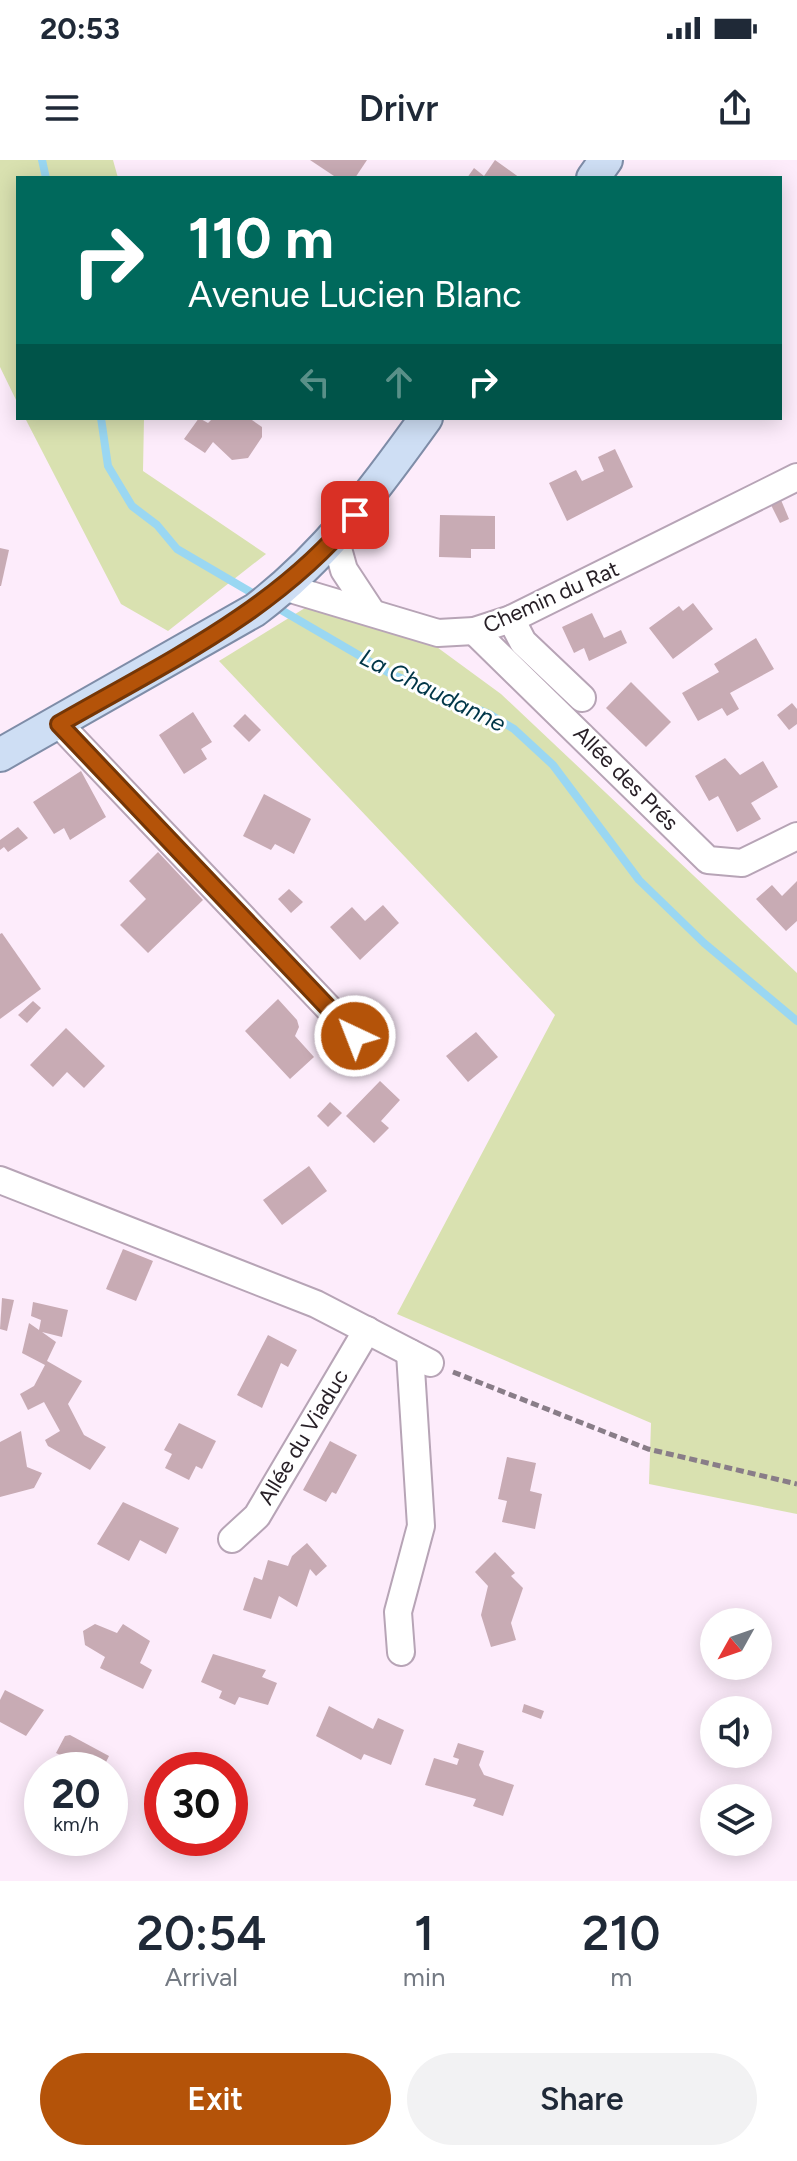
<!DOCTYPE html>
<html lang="en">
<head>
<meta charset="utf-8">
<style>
  body { margin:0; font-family:Figtree,sans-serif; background:#f2f2f3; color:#1f2937; height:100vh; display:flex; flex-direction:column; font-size:30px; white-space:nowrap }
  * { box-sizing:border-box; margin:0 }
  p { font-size:26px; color:#747a83 }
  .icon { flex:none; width:44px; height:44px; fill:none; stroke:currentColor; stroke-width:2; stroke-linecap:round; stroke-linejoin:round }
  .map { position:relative; height:1721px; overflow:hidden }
  .details { display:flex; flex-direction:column; background:#fff; flex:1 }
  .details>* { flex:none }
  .hud { position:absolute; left:16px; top:16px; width:766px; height:244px; border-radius:0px; box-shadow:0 4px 20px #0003; background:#00695c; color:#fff; overflow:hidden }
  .needle { width:52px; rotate:230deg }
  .buttons { position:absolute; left:700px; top:1448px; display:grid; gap:16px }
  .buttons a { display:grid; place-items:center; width:72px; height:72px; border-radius:50%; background:#fff; box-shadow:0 4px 20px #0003; font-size:40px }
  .speed { position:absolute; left:24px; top:1592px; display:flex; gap:16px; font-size:40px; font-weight:700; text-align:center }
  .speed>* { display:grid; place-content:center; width:104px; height:104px; border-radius:50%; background:#fff; box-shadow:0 4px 20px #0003; line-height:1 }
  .speed small { font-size:20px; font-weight:400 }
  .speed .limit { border:12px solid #d22; background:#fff; color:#111 }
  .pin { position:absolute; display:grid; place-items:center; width:68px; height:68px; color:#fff; margin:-34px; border-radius:16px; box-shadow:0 4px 12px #0006 }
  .me { position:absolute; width:88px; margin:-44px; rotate:317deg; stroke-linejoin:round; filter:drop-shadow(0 0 6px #0008) }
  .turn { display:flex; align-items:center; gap:28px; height:168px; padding:0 40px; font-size:36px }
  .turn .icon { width:104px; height:104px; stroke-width:2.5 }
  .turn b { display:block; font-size:56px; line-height:68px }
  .lanes { display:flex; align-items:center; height:76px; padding:0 40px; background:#0003; justify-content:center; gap:40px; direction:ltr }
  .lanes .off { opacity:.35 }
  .eta { display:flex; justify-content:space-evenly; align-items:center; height:136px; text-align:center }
  .eta b { font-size:48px; font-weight:600; line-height:56px }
  .button { display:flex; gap:16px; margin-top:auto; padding:16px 40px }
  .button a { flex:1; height:92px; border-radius:48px; background:#b45309; color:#fff; font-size:32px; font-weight:600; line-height:92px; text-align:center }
  .button a+a { background:#f2f2f3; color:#1f2937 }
  .status { display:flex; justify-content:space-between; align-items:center; height:56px; padding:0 40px; background:#fff; direction:ltr }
  .status svg { height:22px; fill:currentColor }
  header { display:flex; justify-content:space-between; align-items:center; height:104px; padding:0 40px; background:#fff; font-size:36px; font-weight:600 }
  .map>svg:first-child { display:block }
  .green { fill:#d9e1b0 }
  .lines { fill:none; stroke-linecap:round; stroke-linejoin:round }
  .stream { stroke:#9ad7f2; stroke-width:8 }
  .building { fill:#c8abb4 }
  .minor-casing { stroke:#b7a4b6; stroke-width:30 }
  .major-casing { stroke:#7f8da8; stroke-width:36 }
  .path { stroke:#897d88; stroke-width:5; stroke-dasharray:8 4; stroke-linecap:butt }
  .minor { stroke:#fff; stroke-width:26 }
  .major { stroke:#cedef4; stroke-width:32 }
  .route-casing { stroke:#753606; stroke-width:20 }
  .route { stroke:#b45309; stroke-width:14 }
  .labels { text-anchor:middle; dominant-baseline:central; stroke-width:6; stroke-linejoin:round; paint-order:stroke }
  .street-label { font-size:22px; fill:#282027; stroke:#fff }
  .water-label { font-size:24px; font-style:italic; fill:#003648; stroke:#fff }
</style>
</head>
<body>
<div class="status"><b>20:53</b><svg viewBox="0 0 49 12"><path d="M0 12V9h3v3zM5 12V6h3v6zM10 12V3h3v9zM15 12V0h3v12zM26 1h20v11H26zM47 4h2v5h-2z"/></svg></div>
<header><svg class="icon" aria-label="menu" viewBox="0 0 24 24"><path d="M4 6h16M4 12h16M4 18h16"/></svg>Drivr<svg class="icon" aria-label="share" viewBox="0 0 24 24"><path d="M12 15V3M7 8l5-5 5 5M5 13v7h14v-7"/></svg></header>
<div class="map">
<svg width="797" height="1721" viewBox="0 0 797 1721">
  <rect width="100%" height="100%" fill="#fdecfb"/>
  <g class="green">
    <path d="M0 0H113L118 18H18V244L0 207Z"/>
    <path d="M25 258H144L143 311 266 394 168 471 121 444Z"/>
    <path d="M313 443 430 482 501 534 797 813V1354L649 1324 651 1263 397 1154 555 855 219 501Z"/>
  </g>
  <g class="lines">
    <g class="stream">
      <path d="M42 0 46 18"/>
      <path d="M101 258 108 306 132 346 157 365 177 389 259 437"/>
      <path d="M271 444 391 514 489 554 514 569 553 605 639 720 704 783 797 861"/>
    </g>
  </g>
  <g class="building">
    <path d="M310 0H367L355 18H337Z"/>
    <path d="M495 0 520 18H467L474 8 484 16Z"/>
    <path d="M199 258 208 263 213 258H249L262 267V277L248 298 232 300 213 282 205 293 184 279Z"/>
    <path d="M615 289 633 327 567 361 549 323 576 310 582 321 604 311 598 297Z"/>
    <path d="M781 340 789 359 780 363 771 345Z"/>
    <path d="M440 355 495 356V389H471V398L439 397Z"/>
    <path d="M0 388 9 390 1 426H0Z"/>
    <path d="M693 443 713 469 673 499 649 468 679 446 683 451Z"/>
    <path d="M592 453 604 478 621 470 627 483 589 501 584 488 574 493 562 467Z"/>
    <path d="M756 478 774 509 730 533 739 549 727 556 722 548 698 561 682 533 719 512 714 504Z"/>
    <path d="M631 522 671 562 646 587 606 548Z"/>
    <path d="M792 543 797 549V564L789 570 777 555Z"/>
    <path d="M193 552 212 582 201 589 207 599 184 614 159 575Z"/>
    <path d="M245 554 261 570 249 582 233 566Z"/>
    <path d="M725 598 740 615 763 601 778 627 751 643 761 659 737 672 718 636 709 641 695 616Z"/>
    <path d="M81 611 106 657 70 680 64 668 54 674 33 642Z"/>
    <path d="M264 634 311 659 294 694 275 684 271 690 243 676Z"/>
    <path d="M18 667 28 678 8 692 4 687 0 690V680Z"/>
    <path d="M158 692 203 740 148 793 120 765 146 739 129 721Z"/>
    <path d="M797 721V761L786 771 756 739 772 725 782 736Z"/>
    <path d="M289 729 303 742 291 753 278 739Z"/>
    <path d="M383 745 399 763 360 800 330 767 352 747 365 761Z"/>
    <path d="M2 773 41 829 0 859V774Z"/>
    <path d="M278 839 297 860 299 867 295 876 314 897 290 919 245 871Z"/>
    <path d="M33 841 41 848 27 863 18 855Z"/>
    <path d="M66 868 105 906 84 928 67 912 53 927 30 905Z"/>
    <path d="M476 872 498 897 468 922 446 896Z"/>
    <path d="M380 921 400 940 381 961 389 968 374 983 346 956Z"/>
    <path d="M330 942 342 953 328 967 317 956Z"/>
    <path d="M309 1006 327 1031 282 1065 263 1040Z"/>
    <path d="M123 1089 153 1101 136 1141 106 1129Z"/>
    <path d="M2 1138 14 1140 7 1171 0 1169Z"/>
    <path d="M33 1142 68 1150 62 1177 42 1172 56 1182 47 1201 82 1221 68 1244 84 1275 106 1287 90 1310 48 1286 45 1280 60 1271 44 1242 28 1250 20 1234 34 1226 45 1205 22 1193 29 1163 39 1170 41 1160 31 1156Z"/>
    <path d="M268 1175 297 1190 288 1207 281 1203 262 1248 237 1235Z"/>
    <path d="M179 1263 216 1281 202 1309 196 1306 189 1320 165 1308 172 1294 164 1290Z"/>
    <path d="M21 1271 27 1307 42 1313 34 1328 0 1337V1282Z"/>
    <path d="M330 1281 357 1295 336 1334 332 1332 326 1342 303 1330Z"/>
    <path d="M507 1297 536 1303 530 1331 542 1334 535 1369 502 1362 507 1341 498 1339Z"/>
    <path d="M123 1342 179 1368 166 1394 140 1380 129 1401 97 1384Z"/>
    <path d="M307 1383 327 1406 316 1416 310 1409 297 1447 279 1436 271 1459 243 1450 254 1417 262 1420 268 1400 288 1406 292 1396Z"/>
    <path d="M495 1392 515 1413 511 1416 523 1428 511 1463 516 1480 491 1487 481 1455 488 1426 475 1412Z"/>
    <path d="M95 1464 117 1473 123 1464 150 1481 140 1503 152 1510 143 1529 100 1508 105 1497 85 1485 83 1471Z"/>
    <path d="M213 1494 266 1510 262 1517 277 1523 268 1545 239 1537 235 1545 219 1538 222 1531 201 1522Z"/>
    <path d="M5 1530 44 1550 26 1576 0 1562V1540Z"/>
    <path d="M524 1544 544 1551 541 1559 522 1552Z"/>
    <path d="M329 1546 373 1569 378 1558 404 1570 391 1605 364 1594 361 1600 316 1576Z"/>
    <path d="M70 1575 109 1596 102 1610H66L55 1604 60 1595 56 1593 65 1576Z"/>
    <path d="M458 1583 484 1591 479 1605 484 1615 514 1625 503 1656 473 1646 476 1639 425 1625 434 1598 457 1605 459 1599 453 1597Z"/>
    <path d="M42 1628V1667L29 1660Z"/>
  </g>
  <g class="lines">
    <defs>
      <g id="minor">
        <path d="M335 378 344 410 371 451"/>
        <path d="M284 427 438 473 474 471 511 459 797 317"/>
        <path d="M511 459 523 482 582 538"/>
        <path d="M474 471 708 700 742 703 797 676"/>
        <path d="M59 564 355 876"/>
        <path d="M0 1020 316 1144 430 1203"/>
        <path d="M232 1379 257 1356 367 1170"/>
        <path d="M401 1492 398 1452 421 1366 410 1193"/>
      </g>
      <g id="major">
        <path d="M593 18 606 0"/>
        <path d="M0 595 255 450C325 397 375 329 426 258"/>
      </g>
    </defs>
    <use href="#minor" class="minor-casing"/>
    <use href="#major" class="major-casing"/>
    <path class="path" d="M453 1212 648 1289 797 1324"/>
    <use href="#minor" class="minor"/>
    <use href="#major" class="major"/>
  </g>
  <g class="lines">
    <defs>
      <path id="route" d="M355 876 59 564C165 503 276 451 355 355"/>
    </defs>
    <use href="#route" class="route-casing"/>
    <use href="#route" class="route"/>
  </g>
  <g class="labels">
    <g class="street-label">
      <text transform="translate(551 437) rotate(-24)">Chemin du Rat</text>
      <text transform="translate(626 618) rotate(45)">Allée des Prés</text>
      <text transform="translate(303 1277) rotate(-59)">Allée du Viaduc</text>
    </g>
    <g class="water-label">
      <text transform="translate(433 530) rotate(26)">La Chaudanne</text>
    </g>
  </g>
</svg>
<div class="buttons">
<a><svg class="needle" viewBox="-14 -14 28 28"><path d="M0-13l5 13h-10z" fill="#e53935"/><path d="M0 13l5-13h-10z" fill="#747a83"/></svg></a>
<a><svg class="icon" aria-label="sound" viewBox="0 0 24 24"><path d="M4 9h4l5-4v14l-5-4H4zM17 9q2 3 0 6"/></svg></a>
<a><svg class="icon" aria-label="layers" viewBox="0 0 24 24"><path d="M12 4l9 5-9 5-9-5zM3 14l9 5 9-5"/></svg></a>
</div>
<div class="speed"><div>20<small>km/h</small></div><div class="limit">30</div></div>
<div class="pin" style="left:355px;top:355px;background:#d93025"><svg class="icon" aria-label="arrive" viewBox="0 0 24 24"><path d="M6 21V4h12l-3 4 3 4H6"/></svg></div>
<svg class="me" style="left:355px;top:876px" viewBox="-20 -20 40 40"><circle r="17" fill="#b45309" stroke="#fff" stroke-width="3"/><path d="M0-11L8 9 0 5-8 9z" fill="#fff"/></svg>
<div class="hud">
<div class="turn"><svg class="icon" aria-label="right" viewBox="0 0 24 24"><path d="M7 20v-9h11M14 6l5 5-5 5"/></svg><div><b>110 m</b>Avenue Lucien Blanc</div></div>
<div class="lanes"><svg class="icon off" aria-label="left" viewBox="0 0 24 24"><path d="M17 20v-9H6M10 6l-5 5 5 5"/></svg><svg class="icon off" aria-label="ahead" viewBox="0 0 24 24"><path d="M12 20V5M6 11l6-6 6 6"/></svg><svg class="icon" aria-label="right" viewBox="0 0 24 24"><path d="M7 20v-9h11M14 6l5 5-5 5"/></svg></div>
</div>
</div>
<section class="details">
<div class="eta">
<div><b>20:54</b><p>Arrival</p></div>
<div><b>1</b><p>min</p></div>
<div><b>210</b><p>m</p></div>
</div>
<div class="button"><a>Exit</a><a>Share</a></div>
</section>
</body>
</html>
